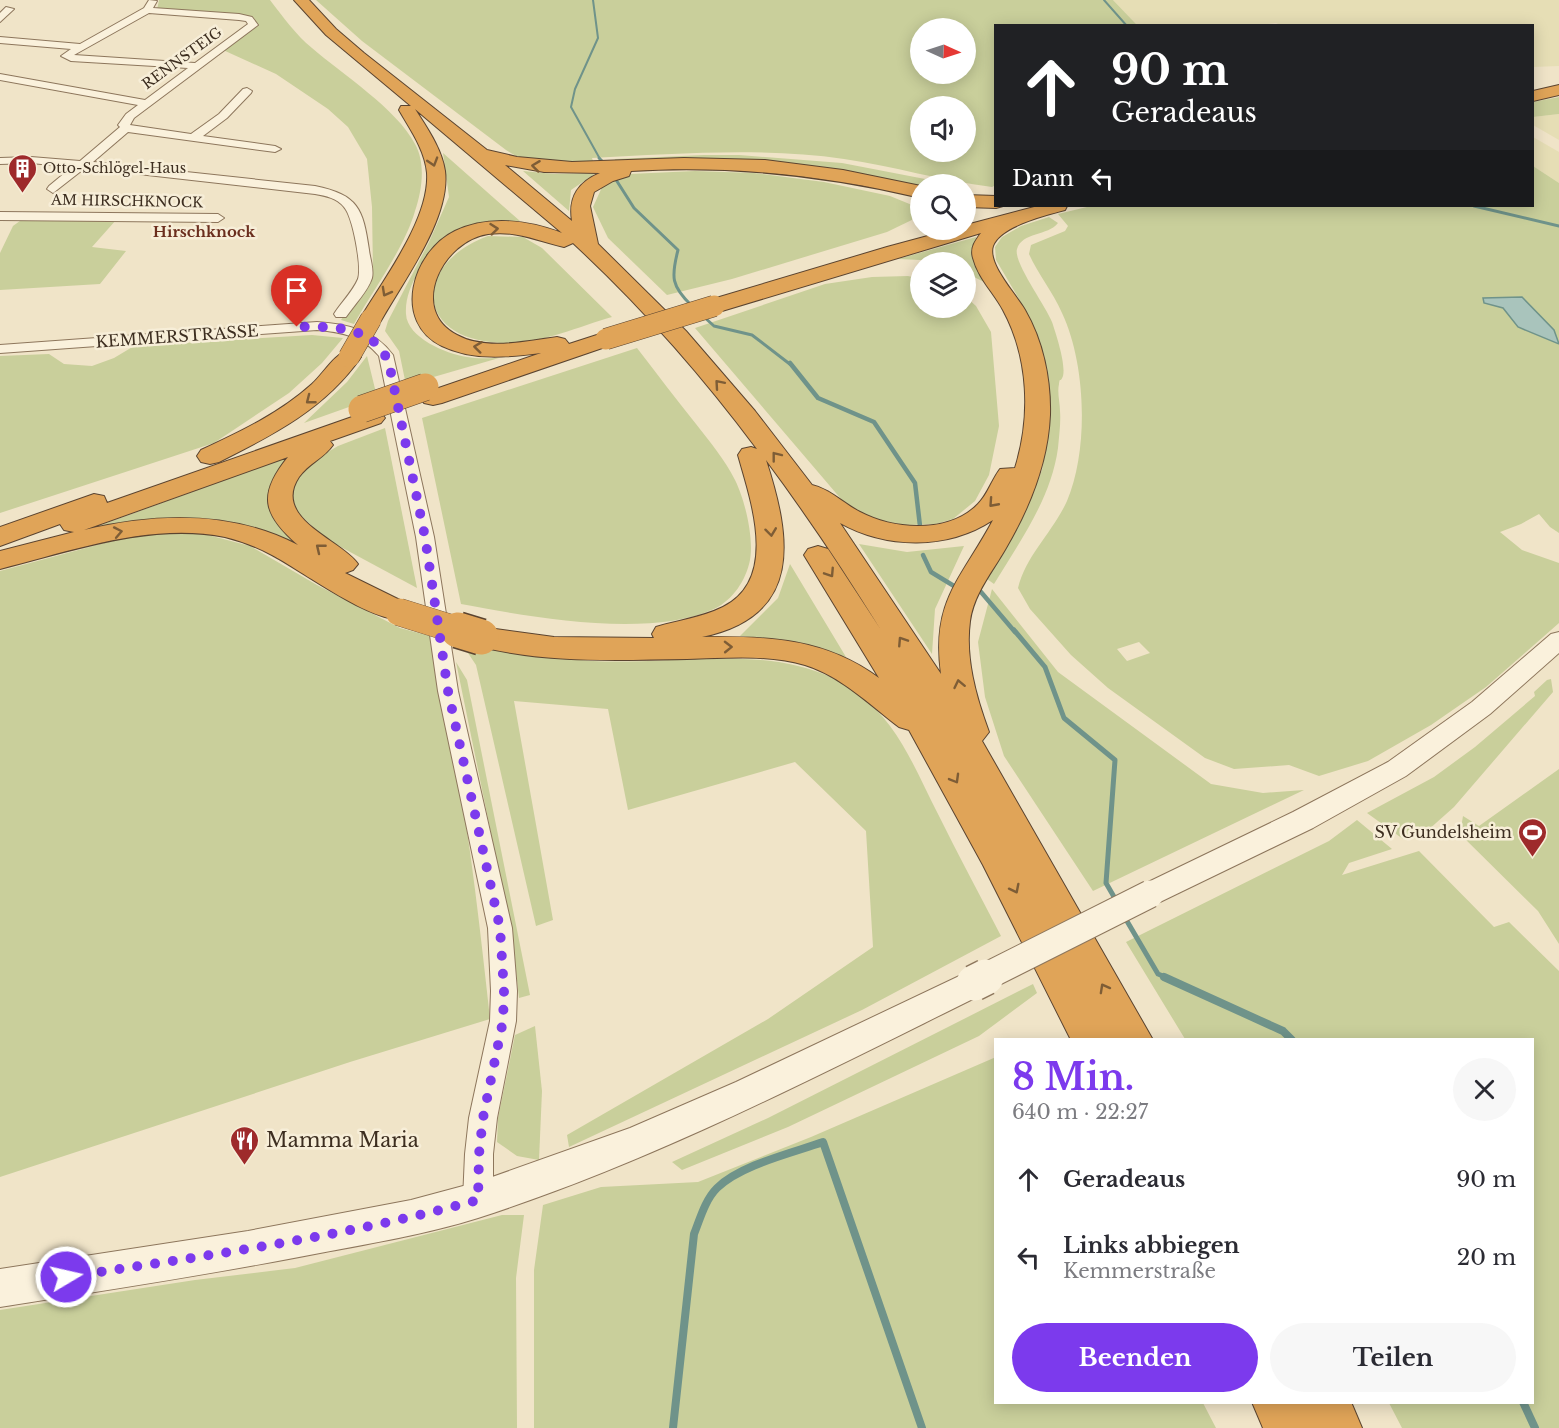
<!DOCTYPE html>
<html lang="de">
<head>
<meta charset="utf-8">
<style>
  body { margin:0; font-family:"Libre Baskerville",serif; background:#f7f7f7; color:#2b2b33; height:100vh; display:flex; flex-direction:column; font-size:22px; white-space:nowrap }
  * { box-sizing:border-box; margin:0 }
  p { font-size:20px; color:#7c7c81 }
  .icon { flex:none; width:33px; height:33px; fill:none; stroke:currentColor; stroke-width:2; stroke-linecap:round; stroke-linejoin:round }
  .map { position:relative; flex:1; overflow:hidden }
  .drawer { position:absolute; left:994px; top:1038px; width:540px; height:366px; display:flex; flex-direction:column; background:#fff; border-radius:0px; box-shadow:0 3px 15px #0003 }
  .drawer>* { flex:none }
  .top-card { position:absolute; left:994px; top:24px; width:540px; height:183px; border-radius:0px; box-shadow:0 3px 15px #0003; background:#202124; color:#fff; overflow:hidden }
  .needle { width:39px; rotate:93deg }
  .controls { position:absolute; left:910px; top:18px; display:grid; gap:12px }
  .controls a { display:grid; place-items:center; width:66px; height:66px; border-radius:50%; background:#fff; box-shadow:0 3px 15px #0003; font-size:30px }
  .pin { position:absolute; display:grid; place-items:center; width:51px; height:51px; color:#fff; margin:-62px -26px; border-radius:50% 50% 50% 0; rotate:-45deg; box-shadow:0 0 6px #0007 }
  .pin .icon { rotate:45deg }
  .me { position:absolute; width:66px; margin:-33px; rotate:81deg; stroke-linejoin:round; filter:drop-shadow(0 0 4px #0008) }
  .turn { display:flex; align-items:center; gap:21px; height:126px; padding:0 18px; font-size:27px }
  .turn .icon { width:78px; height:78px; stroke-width:2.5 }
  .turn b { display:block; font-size:42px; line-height:51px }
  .then { display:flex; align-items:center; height:57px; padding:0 18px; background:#0003; gap:12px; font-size:22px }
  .round { display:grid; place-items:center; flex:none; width:63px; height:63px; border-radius:32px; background:#f7f7f7 }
  .headline { display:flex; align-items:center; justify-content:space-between; height:102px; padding:0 18px }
  h1 { font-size:36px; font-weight:700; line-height:45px; color:#7c3aed }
  .action { display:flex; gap:12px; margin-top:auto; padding:12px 18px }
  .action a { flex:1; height:69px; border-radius:36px; background:#7c3aed; color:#fff; font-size:24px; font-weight:700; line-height:69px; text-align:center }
  .action a+a { background:#f7f7f7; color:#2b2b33 }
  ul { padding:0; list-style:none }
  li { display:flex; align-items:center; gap:18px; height:78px; padding:0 18px }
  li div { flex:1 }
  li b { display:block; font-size:22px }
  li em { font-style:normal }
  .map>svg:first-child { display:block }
  .farmland { fill:#e6deb5 }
  .green { fill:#c9cf9b; fill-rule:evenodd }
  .water { fill:#a9c4bc; stroke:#6f938a; stroke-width:1.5 }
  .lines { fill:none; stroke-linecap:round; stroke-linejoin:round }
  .stream-far4 { stroke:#6f938a; stroke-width:2 }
  .stream-far3 { stroke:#6f938a; stroke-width:3 }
  .stream-far2 { stroke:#6f938a; stroke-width:4.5 }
  .stream-far1 { stroke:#6f938a; stroke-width:5 }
  .stream { stroke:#6f938a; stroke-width:8 }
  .minor-casing { stroke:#8d765c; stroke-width:2 }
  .tertiary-casing { stroke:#8d765c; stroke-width:2 }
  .motorway-casing { stroke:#5b4430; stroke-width:2 }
  .minor { fill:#faf1dc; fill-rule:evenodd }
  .tertiary { fill:#faf1dc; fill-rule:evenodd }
  .motorway { fill:#e0a458; fill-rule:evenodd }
  .tertiary-bridge-far1-casing { stroke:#8d765c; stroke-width:29; stroke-linecap:butt }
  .tertiary-bridge-casing { stroke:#8d765c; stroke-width:38; stroke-linecap:butt }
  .motorway-bridge-far2-casing { stroke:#5b4430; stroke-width:22; stroke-linecap:butt }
  .motorway-bridge-far1-casing { stroke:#5b4430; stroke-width:28; stroke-linecap:butt }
  .motorway-bridge-casing { stroke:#5b4430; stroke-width:38; stroke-linecap:butt }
  .tertiary-bridge-far1 { stroke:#faf1dc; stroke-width:27 }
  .tertiary-bridge { stroke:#faf1dc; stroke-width:35 }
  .motorway-bridge-far2 { stroke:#e0a458; stroke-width:21 }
  .motorway-bridge-far1 { stroke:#e0a458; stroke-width:27 }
  .motorway-bridge { stroke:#e0a458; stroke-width:35 }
  .oneway { stroke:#7e5d36 }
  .route { stroke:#7c3aed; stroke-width:10; stroke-dasharray:0 18 }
  .labels { text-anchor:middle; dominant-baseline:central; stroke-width:5; stroke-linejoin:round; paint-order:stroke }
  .far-street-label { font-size:14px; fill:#3d2e20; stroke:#f7eed8 }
  .far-poi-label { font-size:14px; fill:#3d2e20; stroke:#f7eed8; text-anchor:start }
  .far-neighbourhood-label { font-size:15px; font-weight:bold; fill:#6b2e1e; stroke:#f7eed8 }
  .street-label { font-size:16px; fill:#3d2e20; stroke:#f7eed8 }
  .poi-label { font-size:16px; fill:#3d2e20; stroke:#f7eed8; text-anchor:end }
  .near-poi-label { font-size:20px; fill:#3d2e20; stroke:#f7eed8; text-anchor:start }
</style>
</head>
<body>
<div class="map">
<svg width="1559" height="1428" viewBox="0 0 1559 1428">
  <rect width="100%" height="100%" fill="#f0e4c8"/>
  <g class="farmland">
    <path d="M1113 0H1559V66L1533 67V26H1282L1276 23 1249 26 1142 25 1136 24Z"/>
    <path d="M1559 114V140L1533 125V117Z"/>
    <path d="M1533 137 1559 152V183L1533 166Z"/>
  </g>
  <g class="green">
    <path d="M159 0H270C283 17 296 35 312 48 342 74 397 109 415 144 426 163 422 191 415 211 405 247 373 290 354 324L341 320 373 273 372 207 367 159 348 127 328 109 276 74 223 50 254 21 157 10Z"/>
    <path d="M316 0H1113L1136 24 1142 25 996 26V185L992 187C942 181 893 166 844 159 761 147 676 154 592 158L594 164 521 159 506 150 362 41ZM921 28H966V74H921ZM921 106H966V152H921Z"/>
    <path d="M1559 97V114L1533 117V102Z"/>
    <path d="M443 153 520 221C505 223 464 226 452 233 437 241 428 256 419 271 411 284 405 299 406 314 407 338 447 354 467 357 477 359 488 358 499 358L406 385 399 351 385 331 388 321 429 242 449 197Z"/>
    <path d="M704 155H739L842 163 951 184 921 186 822 168 614 163 615 159Z"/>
    <path d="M1533 166 1559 183V533L1550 527 1539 514 1521 524 1500 532 1522 550 1559 563V623L1486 687 1431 725 1368 761 1319 776 1289 765 1234 769 1205 758 1108 688 1071 655 1030 609 1018 588C1026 555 1053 532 1067 501 1089 449 1086 364 1062 313 1053 292 1038 274 1029 254L1031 245 1065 231 1068 226 1058 214 1091 206H1533ZM1139 642 1150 653 1127 661 1117 649Z"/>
    <path d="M523 171 554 174 596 173 571 190 569 211Z"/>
    <path d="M695 171 754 173 824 182 890 196 912 205 918 217 887 232 732 279 667 295 608 238 593 207 603 185 629 174Z"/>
    <path d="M1049 217 1058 223C1048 236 1022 232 1017 249 1013 262 1046 306 1052 322 1056 334 1066 364 1063 376 1060 384 1060 376 1059 384 1057 392 1060 403 1060 411 1061 423 1059 436 1058 448 1051 499 1020 541 994 584L987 579 1031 497 1042 470 1048 433 1034 333 1019 299 996 260 995 247 1002 237 1021 226Z"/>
    <path d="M24 218 116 220 92 247 126 251 100 284 0 290V253L13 226Z"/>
    <path d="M488 236 523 237 542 248 612 317C577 327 538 345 501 343 412 339 414 263 488 236Z"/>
    <path d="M976 237 975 249 992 286 966 273V262L898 259Z"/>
    <path d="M908 276 921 279V308H966V297L976 306 991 332 999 426 989 475 975 501 953 519 936 524 906 525 876 520 847 506 695 328 825 284 872 277Z"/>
    <path d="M312 335 343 338 322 363 289 393 214 443 0 513V356L49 354 64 364 92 366 114 358 134 346Z"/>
    <path d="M637 348C657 374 676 399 696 424 710 442 725 460 735 480 745 500 754 538 750 560 746 580 733 600 714 609 648 639 530 617 461 604L422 418Z"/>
    <path d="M367 356 377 397 304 423 347 382Z"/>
    <path d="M385 428 417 588 326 539 296 511 290 487 302 467 338 446Z"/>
    <path d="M296 454 276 517 284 532 297 544 298 548C280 539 262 530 243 525 189 509 129 526 74 535Z"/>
    <path d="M174 532 208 535 250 546 317 585 400 628 430 636C461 762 476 890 490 1019L350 1062 0 1177V571L127 537Z"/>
    <path d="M859 544 907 552 964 546 935 609 932 654Z"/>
    <path d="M790 564 846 657 804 644 740 636 778 598Z"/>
    <path d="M992 589 1058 672 1211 784 1263 793 1304 790 1093 891 1004 756 985 697 978 642Z"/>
    <path d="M462 644C506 651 549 658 593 661 695 666 819 630 890 726 910 753 923 785 938 814 958 855 980 895 1001 936L862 1010 569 1147 567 1135 768 1019 873 947 866 831 795 762 628 810 608 709 514 701 553 920 536 926 476 665Z"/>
    <path d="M456 662 467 680 530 995 519 998 512 936Z"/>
    <path d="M1551 679 1553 692 1454 807 1418 839H1403L1367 813 1434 777 1475 747 1535 696 1534 692 1547 680Z"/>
    <path d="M1559 769V944L1538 911 1460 834 1463 816 1479 826Z"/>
    <path d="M1357 820 1392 849 1349 863 1342 875 1419 851 1494 927 1509 922 1559 971V1428H1402L1389 1403 1533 1402V1040L1185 1039 1126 942 1329 841Z"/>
    <path d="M1033 984 1037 993 979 1036 788 1127 682 1170 672 1162 768 1118Z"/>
    <path d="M535 1026 542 1091 539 1160 517 1156 497 1142 498 1118 515 1035Z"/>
    <path d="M996 1057V1402L1203 1403 1216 1428H534V1270L543 1205 601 1187 698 1182 811 1137Z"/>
    <path d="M502 1215H524L516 1278 517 1428H0V1310L195 1280 295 1268Z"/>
  </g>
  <path class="water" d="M1522 297 1554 330 1559 344 1518 327 1503 308 1484 303 1483 298Z"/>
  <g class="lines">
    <g class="stream-far4">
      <path d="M593 0 598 38 575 89 571 107 600 159"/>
      <path d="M1104 0 1127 26"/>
    </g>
    <g class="stream-far3">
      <path d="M599 158 606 165"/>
      <path d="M613 175 634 208 678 250C671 277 671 286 692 306"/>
      <path d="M1474 206 1559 226"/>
      <path d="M703 316 714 326 752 335 791 365"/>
    </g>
    <g class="stream-far2">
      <path d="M790 363 818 398 874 422 915 483 920 526"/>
      <path d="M923 555 931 572 954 586"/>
      <path d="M981 592 1015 632"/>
    </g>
    <g class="stream-far1">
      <path d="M1014 630 1045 667 1064 718 1115 760 1106 883 1117 902"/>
      <path d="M1124 916 1158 974 1168 978"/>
    </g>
    <g class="stream">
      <path d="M1164 977 1283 1031 1292 1040"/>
      <path d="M1523 1402 1535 1428"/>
      <path d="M673 1428 694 1234C700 1219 705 1200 717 1188 740 1165 792 1153 823 1142L922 1428"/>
    </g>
    <defs>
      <g id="minor">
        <path d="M149 0 157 1 153 8 239 14 252 17 258 25 134 118 130 125 191 134 219 114 243 89 247 88 252 91 251 93 227 118 203 136 275 146 281 149 275 152 128 132 93 162 315 186C358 195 363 208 369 250 370 259 374 269 372 278 368 291 354 305 346 317H336L334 314C341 303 353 291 358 279 362 267 353 217 344 207 337 198 326 196 315 194L85 168 53 193 47 189 49 186 72 167 31 163 0 164V158L31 157 80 161 120 127 118 125 126 114 138 105 0 80V74L145 100 188 68 71 61 61 56 71 49 0 43V37L80 44 144 8ZM149 13 239 20 246 21 248 24 195 63 74 55Z"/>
        <path d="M6 7 14 9 0 22V13Z"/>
        <path d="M0 212 218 214 224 218 218 222 0 220Z"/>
        <path d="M317 322C347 324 375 330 393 355L434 537 458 691 512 928 517 991 516 1021 497 1118 493 1154V1200L488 1210 478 1215 468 1210 463 1200 465 1154 469 1118 490 1021 491 991 488 928 438 691 416 537 379 356C363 336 341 332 317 330L0 353V345Z"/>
      </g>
      <g id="tertiary">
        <path d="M1559 632V653L1490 714 1406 776 1313 828 1160 902 1150 906 1140 902 1135 894 1140 886 1293 812 1388 762 1472 702 1551 634Z"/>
        <path d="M974 969 985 973 990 983 985 993C819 1075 655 1161 478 1218 427 1234 373 1243 320 1253 214 1274 107 1290 0 1307V1269L248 1231 411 1200 478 1182 630 1128 736 1082Z"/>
      </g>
      <g id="motorway">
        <path d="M294 0H309L336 29 364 53 487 150 517 157 572 162 684 158 765 160 843 170 921 186V198C825 175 730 165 631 171L629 176 613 181 594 192 590 206 598 244 686 331 755 411 812 485C830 489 844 504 860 512 894 530 949 534 978 504 988 494 991 481 1000 469L1015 468C1031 417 1029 358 1003 310 994 293 978 278 973 258 970 248 975 241 981 233L722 311 714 313 706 311 703 306 706 301 887 247 950 230H966V225L1038 206H1067L1065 210C1047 215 1000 226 993 246 987 264 1016 294 1025 310 1043 341 1051 379 1050 415 1048 462 1030 507 1006 548 993 571 974 593 970 621 965 658 976 697 989 732L982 741 1153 1040H1071L983 865 909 730 899 727C870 705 841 676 805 665 768 654 726 658 687 659 615 660 541 664 470 644L466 637 470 630 481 627 554 637 654 638 652 634 656 627C679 620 701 618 723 607 779 579 751 501 738 455L742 449 751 447 757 449C702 375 641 306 573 243L564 247C538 241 516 230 488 234 442 241 408 310 457 335 486 351 526 341 557 337L565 339 569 344 606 332 614 334 618 339 614 344 442 403 433 405 424 403 421 398 424 393 541 353C509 357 473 361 442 346 392 322 412 252 455 231 488 215 528 220 562 233L415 109C427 128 442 149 445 171 451 217 404 280 382 319L379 324 371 326 363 324 360 319C383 280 430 219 427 173 425 150 410 129 399 110L401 106H411L326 35ZM505 165 544 172 600 173C579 182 568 196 572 221ZM766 460C807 515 845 572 881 630L828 549 818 546 808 549 804 555 879 678C825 638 768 636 702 637 804 616 791 537 766 460ZM993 520C961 580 931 600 941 674L840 523C886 549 948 550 993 520Z"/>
        <path d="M1559 85V95L1533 101V91Z"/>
        <path d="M966 195 996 196V206H1003L996 208 966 207Z"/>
        <path d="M349 350 357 352 361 357C326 408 273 435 219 462L210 464 201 462 197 456 201 450C240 432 280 413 312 384 324 373 334 354 349 350Z"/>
        <path d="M372 410 381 413 385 418 381 423 330 441 333 445C324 458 308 464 299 477 271 519 342 540 358 564L353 570 345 573 410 605 414 612 410 619C377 628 303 571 272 555 257 547 241 541 225 537 151 522 71 551 0 569V551L74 532 64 530 60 524 0 546V527L94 494 104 496 107 503ZM288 457C258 494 262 514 298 545 231 510 156 513 84 530Z"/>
        <path d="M1252 1402H1351L1362 1428H1263Z"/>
      </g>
    </defs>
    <use href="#minor" class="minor-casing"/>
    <use href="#tertiary" class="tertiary-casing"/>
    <use href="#motorway" class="motorway-casing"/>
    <use href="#minor" class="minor"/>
    <use href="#tertiary" class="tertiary"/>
    <use href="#motorway" class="motorway"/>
    <defs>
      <path id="tertiary-bridge-far1" d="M983 978 1150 894"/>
      <path id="tertiary-bridge" d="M974 983 986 977"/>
      <g id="motorway-bridge-far2">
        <path d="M606 339 714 306"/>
        <path d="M349 357 371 319"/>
      </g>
      <g id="motorway-bridge-far1">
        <path d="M362 409 425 387"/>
        <path d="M399 612 463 632"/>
      </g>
      <path id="motorway-bridge" d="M458 630 481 637"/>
    </defs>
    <use href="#tertiary-bridge-far1" class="tertiary-bridge-far1-casing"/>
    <use href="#tertiary-bridge" class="tertiary-bridge-casing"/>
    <use href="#motorway-bridge-far2" class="motorway-bridge-far2-casing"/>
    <use href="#motorway-bridge-far1" class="motorway-bridge-far1-casing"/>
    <use href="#motorway-bridge" class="motorway-bridge-casing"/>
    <use href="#tertiary-bridge-far1" class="tertiary-bridge-far1"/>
    <use href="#tertiary-bridge" class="tertiary-bridge"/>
    <use href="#motorway-bridge-far2" class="motorway-bridge-far2"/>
    <use href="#motorway-bridge-far1" class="motorway-bridge-far1"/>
    <use href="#motorway-bridge" class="motorway-bridge"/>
  </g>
  <defs><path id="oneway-chevron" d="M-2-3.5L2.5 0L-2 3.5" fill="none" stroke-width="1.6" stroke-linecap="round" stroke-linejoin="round" transform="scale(1.5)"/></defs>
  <g class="oneway">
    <use href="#oneway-chevron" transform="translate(433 162) rotate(73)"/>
    <use href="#oneway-chevron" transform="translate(536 166) rotate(-173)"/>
    <use href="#oneway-chevron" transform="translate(494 229) rotate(-6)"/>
    <use href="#oneway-chevron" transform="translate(386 292) rotate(119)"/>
    <use href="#oneway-chevron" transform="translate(478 347) rotate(-173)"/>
    <use href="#oneway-chevron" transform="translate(719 384) rotate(-131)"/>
    <use href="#oneway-chevron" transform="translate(310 400) rotate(142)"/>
    <use href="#oneway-chevron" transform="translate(776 456) rotate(-128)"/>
    <use href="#oneway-chevron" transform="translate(993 503) rotate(132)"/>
    <use href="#oneway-chevron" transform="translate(118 532) rotate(-11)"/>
    <use href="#oneway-chevron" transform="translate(771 532) rotate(83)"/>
    <use href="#oneway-chevron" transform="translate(320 548) rotate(-141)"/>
    <use href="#oneway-chevron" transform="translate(830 573) rotate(57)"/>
    <use href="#oneway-chevron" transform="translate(902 641) rotate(-123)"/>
    <use href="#oneway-chevron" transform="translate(728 647) rotate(-1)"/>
    <use href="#oneway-chevron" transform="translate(959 684) rotate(-102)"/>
    <use href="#oneway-chevron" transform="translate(955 779) rotate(60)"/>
    <use href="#oneway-chevron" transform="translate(1015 889) rotate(63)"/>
    <use href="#oneway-chevron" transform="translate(1104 988) rotate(-119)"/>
  </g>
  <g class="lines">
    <path class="route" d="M66 1277C205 1256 343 1237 478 1200L479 1154 483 1118 503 1021 504 991 500 928 448 691 425 537 390 368C379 326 334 326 297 327"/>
  </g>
  <defs>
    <symbol id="building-pin" viewBox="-11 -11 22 30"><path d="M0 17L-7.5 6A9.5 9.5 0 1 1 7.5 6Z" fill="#9e2a2b" stroke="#f7eed8"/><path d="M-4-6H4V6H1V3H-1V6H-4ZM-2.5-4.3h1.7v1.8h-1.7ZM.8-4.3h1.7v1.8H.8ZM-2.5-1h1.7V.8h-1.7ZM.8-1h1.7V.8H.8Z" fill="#fff"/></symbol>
    <symbol id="stadium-pin" viewBox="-11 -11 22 30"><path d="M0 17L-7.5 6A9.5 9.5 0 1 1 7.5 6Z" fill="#9e2a2b" stroke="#f7eed8"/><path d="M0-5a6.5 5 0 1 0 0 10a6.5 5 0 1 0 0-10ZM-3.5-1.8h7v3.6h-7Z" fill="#fff"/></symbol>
    <symbol id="restaurant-pin" viewBox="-11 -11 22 30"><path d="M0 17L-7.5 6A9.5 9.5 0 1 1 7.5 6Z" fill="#9e2a2b" stroke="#f7eed8"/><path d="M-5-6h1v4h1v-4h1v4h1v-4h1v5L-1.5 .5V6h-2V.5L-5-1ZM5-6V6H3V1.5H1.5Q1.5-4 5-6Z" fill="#fff"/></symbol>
  </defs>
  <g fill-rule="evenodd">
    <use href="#building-pin" x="6" y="152" width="33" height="45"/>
    <use href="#stadium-pin" x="1516" y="816" width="33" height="45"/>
    <use href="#restaurant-pin" x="228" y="1124" width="33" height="45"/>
  </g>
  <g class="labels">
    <g class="far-street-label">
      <text transform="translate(182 58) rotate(-36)">RENNSTEIG</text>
      <text transform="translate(127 201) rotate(1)">AM HIRSCHKNOCK</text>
    </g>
    <g class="far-poi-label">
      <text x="43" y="168">Otto-Schlögel-Haus</text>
    </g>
    <g class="far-neighbourhood-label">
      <text x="204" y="231">Hirschknock</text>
    </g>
    <g class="street-label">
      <text transform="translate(177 336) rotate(-4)">KEMMERSTRASSE</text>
    </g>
    <g class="poi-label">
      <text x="1512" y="832">SV Gundelsheim</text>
    </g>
    <g class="near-poi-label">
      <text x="266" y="1140">Mamma Maria</text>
    </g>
  </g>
</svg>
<div class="controls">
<a><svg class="needle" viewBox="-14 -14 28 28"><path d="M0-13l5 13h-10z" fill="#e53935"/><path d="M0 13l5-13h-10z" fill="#7c7c81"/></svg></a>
<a><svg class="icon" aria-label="sound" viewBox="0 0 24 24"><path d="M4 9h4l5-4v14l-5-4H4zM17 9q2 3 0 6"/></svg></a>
<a><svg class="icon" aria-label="search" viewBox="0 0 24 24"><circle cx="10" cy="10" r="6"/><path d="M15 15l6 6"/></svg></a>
<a><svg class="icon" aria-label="layers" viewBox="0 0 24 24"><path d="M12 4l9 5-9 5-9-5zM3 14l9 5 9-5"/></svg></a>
</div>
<div class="pin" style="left:297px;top:327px;background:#d93025"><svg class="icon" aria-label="arrive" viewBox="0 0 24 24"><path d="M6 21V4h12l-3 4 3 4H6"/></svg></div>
<svg class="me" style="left:66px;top:1277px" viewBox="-20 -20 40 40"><circle r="17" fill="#7c3aed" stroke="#fff" stroke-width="3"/><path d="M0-11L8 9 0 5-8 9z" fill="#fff"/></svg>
<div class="top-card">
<div class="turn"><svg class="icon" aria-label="ahead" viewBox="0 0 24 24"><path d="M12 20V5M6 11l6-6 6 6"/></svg><div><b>90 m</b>Geradeaus</div></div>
<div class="then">Dann<svg class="icon" aria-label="left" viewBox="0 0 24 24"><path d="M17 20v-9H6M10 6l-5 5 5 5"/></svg></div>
</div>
<section class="drawer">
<div class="headline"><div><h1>8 Min.</h1><p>640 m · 22:27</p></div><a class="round"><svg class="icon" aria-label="close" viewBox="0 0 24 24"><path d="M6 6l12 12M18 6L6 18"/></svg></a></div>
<ul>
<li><svg class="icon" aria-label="ahead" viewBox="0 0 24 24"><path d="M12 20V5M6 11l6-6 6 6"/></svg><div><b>Geradeaus</b></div><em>90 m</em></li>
<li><svg class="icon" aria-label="left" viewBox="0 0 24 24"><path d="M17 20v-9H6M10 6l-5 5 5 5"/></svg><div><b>Links abbiegen</b><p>Kemmerstraße</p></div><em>20 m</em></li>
</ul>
<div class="action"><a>Beenden</a><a>Teilen</a></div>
</section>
</div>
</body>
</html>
